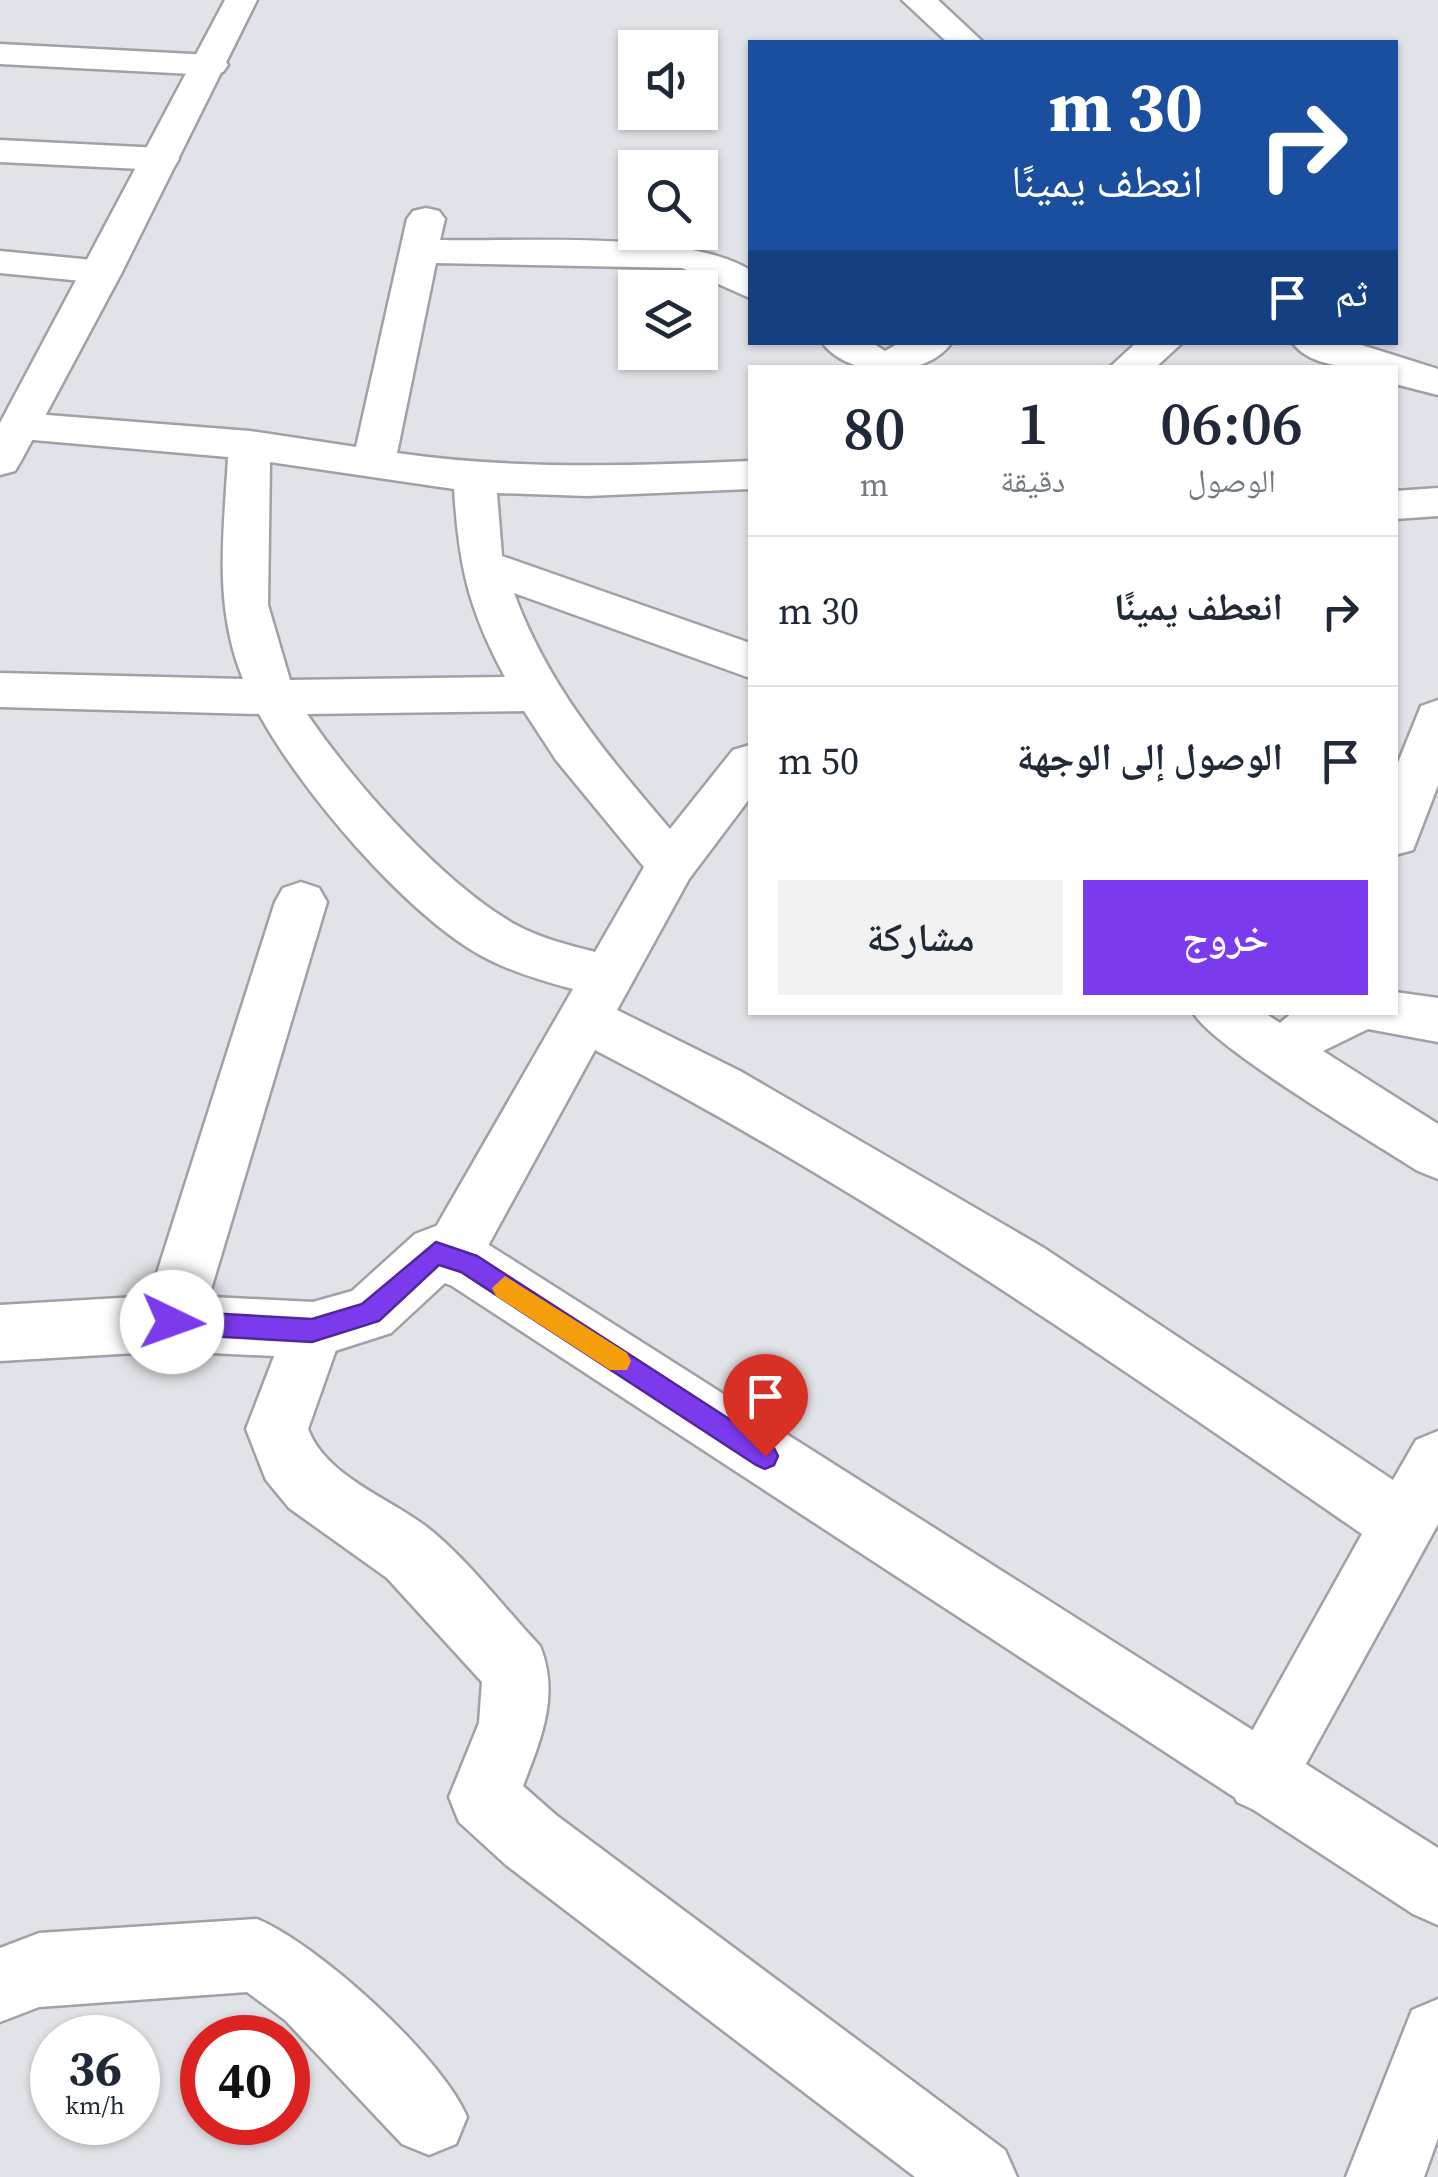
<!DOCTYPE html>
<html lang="ar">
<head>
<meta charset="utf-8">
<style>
  body { margin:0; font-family:"Source Serif 4","Noto Naskh Arabic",serif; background:#f2f2f3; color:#1f2937; direction:rtl; height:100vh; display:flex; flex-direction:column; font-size:38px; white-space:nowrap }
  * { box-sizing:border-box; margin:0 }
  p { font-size:32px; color:#747a83 }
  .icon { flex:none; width:55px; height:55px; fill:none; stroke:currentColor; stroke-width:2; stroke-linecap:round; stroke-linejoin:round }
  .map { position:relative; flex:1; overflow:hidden; direction:ltr }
  .details { position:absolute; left:748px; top:365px; width:650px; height:650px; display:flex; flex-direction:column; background:#fff; border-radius:0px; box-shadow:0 2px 8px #0004; direction:rtl }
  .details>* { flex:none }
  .hud { position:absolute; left:748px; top:40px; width:650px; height:305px; border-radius:0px; box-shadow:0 2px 8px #0004; direction:rtl; background:#1a4fa0; color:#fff; overflow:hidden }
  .tools { position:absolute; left:618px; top:30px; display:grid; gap:20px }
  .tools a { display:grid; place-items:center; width:100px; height:100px; border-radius:0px; background:#fff; box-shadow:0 2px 8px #0004; font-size:50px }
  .speed { position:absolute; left:30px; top:2015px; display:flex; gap:20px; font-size:50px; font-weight:700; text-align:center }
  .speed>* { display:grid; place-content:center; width:130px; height:130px; border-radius:50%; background:#fff; box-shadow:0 2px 8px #0004; line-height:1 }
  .speed small { font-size:25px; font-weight:400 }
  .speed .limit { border:15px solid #d22; background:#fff; color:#111 }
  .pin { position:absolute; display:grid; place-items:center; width:85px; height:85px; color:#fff; margin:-102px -42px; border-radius:50% 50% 50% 0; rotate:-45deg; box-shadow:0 0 10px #0007 }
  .pin .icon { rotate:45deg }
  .me { position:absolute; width:110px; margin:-55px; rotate:93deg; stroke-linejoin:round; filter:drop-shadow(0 0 8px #0008) }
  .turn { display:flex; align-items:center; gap:35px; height:210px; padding:0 30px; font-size:45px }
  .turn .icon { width:130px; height:130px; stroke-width:2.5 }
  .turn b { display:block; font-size:70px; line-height:85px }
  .then { display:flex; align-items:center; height:95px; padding:0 30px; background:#0003; gap:20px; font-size:38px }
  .eta { display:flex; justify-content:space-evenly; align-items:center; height:170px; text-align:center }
  .eta b { font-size:60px; font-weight:600; line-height:70px }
  .primary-button { display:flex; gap:20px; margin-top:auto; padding:20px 30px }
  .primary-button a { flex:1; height:115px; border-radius:0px; background:#7c3aed; color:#fff; font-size:40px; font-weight:600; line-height:115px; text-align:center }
  .primary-button a+a { background:#f2f2f3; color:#1f2937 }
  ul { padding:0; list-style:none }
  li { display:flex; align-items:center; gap:30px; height:150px; padding:0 30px; border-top:2px solid #e0e1e3 }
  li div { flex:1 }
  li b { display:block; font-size:38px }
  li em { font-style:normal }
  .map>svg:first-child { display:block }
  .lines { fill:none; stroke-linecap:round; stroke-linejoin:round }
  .minor-casing { stroke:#9fa1a6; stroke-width:5 }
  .tertiary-casing { stroke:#9fa1a6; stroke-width:5 }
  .minor { fill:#fff; fill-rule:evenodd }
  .tertiary { fill:#fff; fill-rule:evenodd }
  .route { fill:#7c3aed; stroke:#51269a; stroke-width:2.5 }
  .slow { fill:#f59e0b }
</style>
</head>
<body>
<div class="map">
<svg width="1438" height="2177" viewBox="0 0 1438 2177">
  <rect width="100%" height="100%" fill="#e1e3e8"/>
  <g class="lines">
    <defs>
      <g id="minor">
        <path d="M902 0H938L983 42H947Z"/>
        <path d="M0 44 211 55 223 58 228 65 223 72 211 75 0 64Z"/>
        <path d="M0 140 161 148 174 151 179 159 174 167 161 170 0 162Z"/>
        <path d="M426 208 439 211 445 219 440 240C520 242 685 230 750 270V298L682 268 436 263 397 453C515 470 631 466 750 461V489L587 496 497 493 502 556 750 643V678L514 593C548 686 607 755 670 829L733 750 750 745V798L689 879 617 1010 740 1071 1044 1248 1393 1480 1416 1440 1438 1431V1524L1285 1802 1261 1813 1237 1802 1226 1778 1362 1534C1113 1362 865 1189 595 1050L471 1277 450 1285 429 1277 421 1258 429 1239 573 989C542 981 509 971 480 955 403 911 302 792 259 714L0 707V673L243 679C213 606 224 533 228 457L22 439 7 435 1 426 7 417 22 413 250 431 356 447 407 219 413 211ZM270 462 454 489C459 566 468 608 505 677L290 680 268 605ZM524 711 556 760 644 867 595 952C568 945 540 938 516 925 443 884 354 783 307 714Z"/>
        <path d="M0 251 103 261 117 264 122 272 117 280 103 283 0 273Z"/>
        <path d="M822 342H871L885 351 901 342H952C927 380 847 379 822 342Z"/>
        <path d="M1137 342H1183L1155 368H1109Z"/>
        <path d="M1292 342H1352L1438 369V395L1395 384V368C1365 368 1312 371 1292 342Z"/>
        <path d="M1438 488V516L1395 519V491Z"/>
        <path d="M1438 700V785L1413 850 1395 855V770L1421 706Z"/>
        <path d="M301 882 319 888 327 902 201 1323 192 1343 171 1351 150 1343 141 1323 275 902 283 888Z"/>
        <path d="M1395 992 1438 998V1042L1368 1029 1323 1051 1438 1124V1179L1418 1171C1376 1144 1209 1045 1193 1012H1263L1280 1023 1293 1012H1395Z"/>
        <path d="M313 1302 334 1310 343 1330 308 1429C327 1479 394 1499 433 1532 472 1565 505 1609 540 1646 560 1695 541 1739 523 1786L556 1815 1005 2150 1017 2177H915L506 1865 459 1822 449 1797 479 1723 482 1682 387 1578 289 1508 266 1480 246 1429 292 1310Z"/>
        <path d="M257 1919C318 1944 442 2057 467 2117L456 2144 429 2155 402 2144 285 2020 247 1992 39 2007 0 2022V1948L39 1933Z"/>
        <path d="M1438 1999V2138L1424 2177H1346L1412 2010Z"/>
      </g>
      <g id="tertiary">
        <path d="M225 0H257L122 272 21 461 15 471 0 475V423Z"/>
        <path d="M436 1226 489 1245 1438 1848V1925L1413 1914 449 1284 445 1283 391 1333 313 1358 171 1351 0 1361V1305L171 1295 313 1302 352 1291 415 1234Z"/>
      </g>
    </defs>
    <use href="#minor" class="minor-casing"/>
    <use href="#tertiary" class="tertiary-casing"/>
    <use href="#minor" class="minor"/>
    <use href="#tertiary" class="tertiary"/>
  </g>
  <path class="route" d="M436 1242 477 1256 774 1448 778 1456 774 1465 765 1469 756 1465 461 1272 439 1265 379 1321 312 1342 172 1334 159 1322 172 1311 312 1319 362 1304Z"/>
  <path class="slow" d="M505 1276 627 1353 631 1361 627 1370H610L496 1296 492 1288Z"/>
</svg>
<div class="tools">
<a><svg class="icon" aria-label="sound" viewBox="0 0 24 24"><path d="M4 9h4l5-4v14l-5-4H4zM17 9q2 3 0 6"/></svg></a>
<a><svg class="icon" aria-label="search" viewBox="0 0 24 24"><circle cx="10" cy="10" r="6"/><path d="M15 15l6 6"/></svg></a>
<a><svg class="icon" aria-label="layers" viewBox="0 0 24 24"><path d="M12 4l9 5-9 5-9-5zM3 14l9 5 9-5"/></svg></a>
</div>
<div class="speed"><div>36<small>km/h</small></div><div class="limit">40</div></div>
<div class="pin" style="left:765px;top:1456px;background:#d93025"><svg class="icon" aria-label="arrive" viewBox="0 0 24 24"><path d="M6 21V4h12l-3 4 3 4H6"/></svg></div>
<svg class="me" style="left:172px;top:1322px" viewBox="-20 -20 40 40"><circle r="19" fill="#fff"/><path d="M0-13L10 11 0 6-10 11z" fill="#7c3aed"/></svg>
<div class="hud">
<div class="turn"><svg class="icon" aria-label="right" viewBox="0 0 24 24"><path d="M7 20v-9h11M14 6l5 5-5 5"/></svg><div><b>30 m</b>انعطف يمينًا</div></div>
<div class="then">ثم<svg class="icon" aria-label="arrive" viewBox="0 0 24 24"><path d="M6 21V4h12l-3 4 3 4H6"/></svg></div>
</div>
<section class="details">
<div class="eta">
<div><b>06:06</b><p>الوصول</p></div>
<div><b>1</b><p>دقيقة</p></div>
<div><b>80</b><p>m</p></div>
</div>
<ul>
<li><svg class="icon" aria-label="right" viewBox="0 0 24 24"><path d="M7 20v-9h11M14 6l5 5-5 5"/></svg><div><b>انعطف يمينًا</b></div><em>30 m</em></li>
<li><svg class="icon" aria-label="arrive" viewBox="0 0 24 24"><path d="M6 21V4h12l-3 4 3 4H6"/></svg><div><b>الوصول إلى الوجهة</b></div><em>50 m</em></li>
</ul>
<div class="primary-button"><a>خروج</a><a>مشاركة</a></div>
</section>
</div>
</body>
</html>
